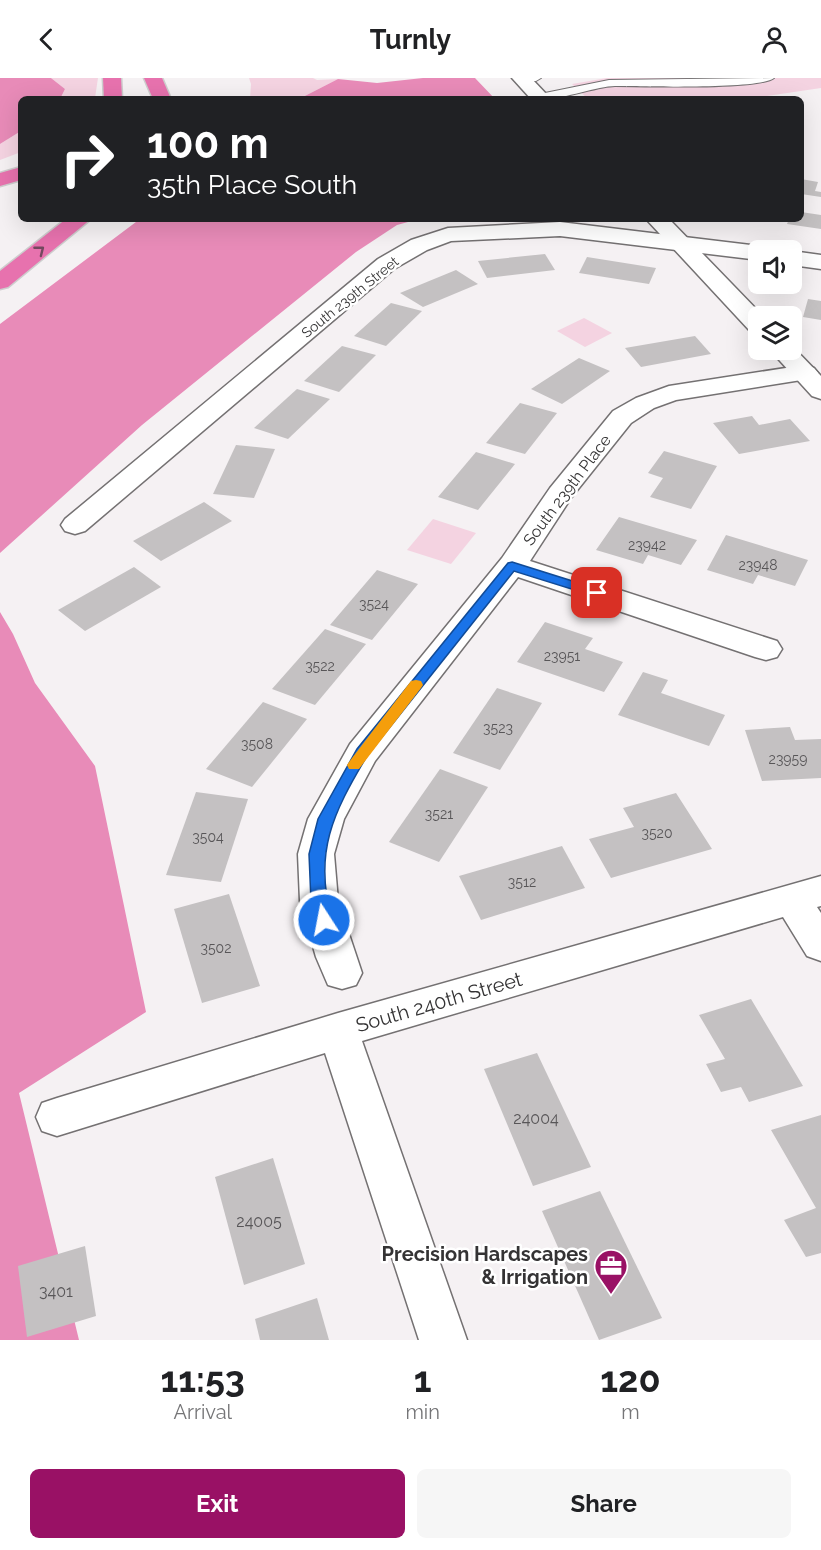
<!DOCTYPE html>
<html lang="en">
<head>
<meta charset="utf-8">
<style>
  body { margin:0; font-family:Raleway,sans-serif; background:#f6f6f6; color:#202124; height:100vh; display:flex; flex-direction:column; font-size:22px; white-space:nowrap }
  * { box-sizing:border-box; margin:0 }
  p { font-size:20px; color:#757577 }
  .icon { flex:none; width:33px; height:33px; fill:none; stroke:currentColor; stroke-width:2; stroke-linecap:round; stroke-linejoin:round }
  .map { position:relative; height:1262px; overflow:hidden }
  .drawer { display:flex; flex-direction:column; background:#fff; flex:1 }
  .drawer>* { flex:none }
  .banner { position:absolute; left:18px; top:18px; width:786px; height:126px; border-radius:9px; box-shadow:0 6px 24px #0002; background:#202124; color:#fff; overflow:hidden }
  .fabs { position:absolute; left:748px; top:162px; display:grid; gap:12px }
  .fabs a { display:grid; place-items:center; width:54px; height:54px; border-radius:9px; background:#fff; box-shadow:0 6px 24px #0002; font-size:30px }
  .pin { position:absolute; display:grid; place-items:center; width:51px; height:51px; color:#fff; margin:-26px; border-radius:12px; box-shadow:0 3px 9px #0006 }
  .me { position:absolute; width:66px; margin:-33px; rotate:349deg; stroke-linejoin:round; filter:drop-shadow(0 0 4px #0008) }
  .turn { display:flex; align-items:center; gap:21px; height:126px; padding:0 30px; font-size:27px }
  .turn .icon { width:78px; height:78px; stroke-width:2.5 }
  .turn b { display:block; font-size:42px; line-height:51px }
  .eta { display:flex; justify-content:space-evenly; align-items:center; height:102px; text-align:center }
  .eta b { font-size:36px; font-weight:700; line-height:42px }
  .action { display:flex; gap:12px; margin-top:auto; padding:12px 30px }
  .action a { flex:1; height:69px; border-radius:9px; background:#991165; color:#fff; font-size:24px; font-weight:700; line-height:69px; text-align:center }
  .action a+a { background:#f6f6f6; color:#202124 }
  header { display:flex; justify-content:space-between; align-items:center; height:78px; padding:0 30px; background:#fff; font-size:27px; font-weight:700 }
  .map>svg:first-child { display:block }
  .green { fill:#f4d3e1 }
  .forest { fill:#e88bb8 }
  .building { fill:#c4c1c2 }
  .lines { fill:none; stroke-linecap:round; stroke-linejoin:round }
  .service-casing { stroke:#747172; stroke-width:2 }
  .minor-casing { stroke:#747172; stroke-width:3 }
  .secondary-casing { stroke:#747172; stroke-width:3 }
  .motorway-casing { stroke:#cecece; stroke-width:3 }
  .service { fill:#fff; fill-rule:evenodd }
  .minor { fill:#fff; fill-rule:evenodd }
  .secondary { fill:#fff; fill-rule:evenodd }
  .motorway { fill:#e772ae; fill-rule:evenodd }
  .oneway { stroke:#73495f }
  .route { fill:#1a73e8; stroke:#114b97; stroke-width:1.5 }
  .slow { fill:#f59e0b }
  .labels { text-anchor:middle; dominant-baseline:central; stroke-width:5; stroke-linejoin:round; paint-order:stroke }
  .far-street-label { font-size:14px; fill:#343334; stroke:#fff }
  .number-label { font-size:14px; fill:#585658 }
  .street-label { font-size:16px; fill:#343334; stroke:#fff }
  .near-number-label { font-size:16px; fill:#585658 }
  .near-street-label { font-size:20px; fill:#343334; stroke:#fff }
  .near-poi-label { font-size:20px; font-weight:bold; fill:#343334; stroke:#fff; text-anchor:end }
</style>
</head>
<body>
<header><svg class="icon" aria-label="back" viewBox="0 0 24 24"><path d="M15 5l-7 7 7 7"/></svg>Turnly<svg class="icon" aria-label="person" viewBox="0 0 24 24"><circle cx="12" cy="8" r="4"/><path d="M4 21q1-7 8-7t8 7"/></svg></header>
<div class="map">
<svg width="821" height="1262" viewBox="0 0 821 1262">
  <rect width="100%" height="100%" fill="#f5f1f3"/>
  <g class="green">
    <path d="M51 0H98L95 20 60 21 65 11Z"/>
    <path d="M249 0H313L317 2 338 1 299 21H250L251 6Z"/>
    <path d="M607 0H821V10L746 21H588L572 6Z"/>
    <path d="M21 53V74L0 82V66Z"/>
    <path d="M584 240 612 255 585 269 557 253Z"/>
    <path d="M433 441 476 455 451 486 407 472Z"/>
  </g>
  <g class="forest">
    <path d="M0 0H51L65 11 60 21H21V53L0 66Z"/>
    <path d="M423 0H475L495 21H299L338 1 377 5Z"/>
    <path d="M140 141H419L397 147 356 174 142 347 0 475V246Z"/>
    <path d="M0 534 13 556 35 605 95 688 146 934 19 1015 79 1262H0Z"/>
  </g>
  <g class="building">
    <path d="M801 101 818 104 815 113 821 114V119L801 116Z"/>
    <path d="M801 134 821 137V151L787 146 789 141H801Z"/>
    <path d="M545 176 555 192 487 200 478 183Z"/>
    <path d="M587 179 656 190 649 206 579 195Z"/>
    <path d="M456 192 478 206 423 229 400 215Z"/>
    <path d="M808 221 821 223V242L803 239Z"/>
    <path d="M391 225 422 233 386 268 354 258Z"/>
    <path d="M695 258 711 276 641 289 625 270Z"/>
    <path d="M342 268 376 277 339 314 304 303Z"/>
    <path d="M579 280 610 293 562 326 531 311Z"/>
    <path d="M297 311 330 321 288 361 254 350Z"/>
    <path d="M520 325 557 335 525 376 486 365Z"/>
    <path d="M752 338 759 347 790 341 810 363 739 376 713 345Z"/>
    <path d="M236 367 275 371 254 420 213 416Z"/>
    <path d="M664 373 717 388 691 431 650 419 663 400 648 395Z"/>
    <path d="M476 374 515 386 478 432 438 419Z"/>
    <path d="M204 424 232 443 161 483 133 463Z"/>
    <path d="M619 439 697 462 681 487 648 477 643 486 596 472Z"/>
    <path d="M726 457 808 482 795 508 758 497 753 506 707 492Z"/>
    <path d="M134 489 161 509 85 553 58 532Z"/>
    <path d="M377 492 418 506 372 562 330 547Z"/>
    <path d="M545 544 593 560 585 571 623 584 604 614 517 584Z"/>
    <path d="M325 551 366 566 315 627 272 611Z"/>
    <path d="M643 594 668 602 661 615 725 637 709 668 618 637Z"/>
    <path d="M497 610 542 625 500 692 453 675Z"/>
    <path d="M263 624 307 641 252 709 206 691Z"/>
    <path d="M790 649 795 662 821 661V700L762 703 745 652Z"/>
    <path d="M440 691 488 709 439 784 389 764Z"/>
    <path d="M196 714 248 721 221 804 166 797Z"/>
    <path d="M676 715 712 771 611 800 589 761 634 749 623 730Z"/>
    <path d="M562 768 585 810 481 842 459 798Z"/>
    <path d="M229 816 260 908 202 925 174 831Z"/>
    <path d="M751 921 803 1008 749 1024 741 1009 721 1014 706 986 725 981 699 937Z"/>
    <path d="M537 975 591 1089 533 1108 484 991Z"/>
    <path d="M821 1037V1175L806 1179 784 1142 816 1130 771 1052Z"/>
    <path d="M273 1080 305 1186 244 1207 215 1099Z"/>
    <path d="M600 1113 662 1240 599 1262 542 1133Z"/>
    <path d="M85 1168 96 1238 27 1259 18 1188Z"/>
    <path d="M317 1220 329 1262H260L255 1241Z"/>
  </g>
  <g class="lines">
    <defs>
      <g id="service">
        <path d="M519 0H541L536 3 519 4Z"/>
        <path d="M774 0C760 12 641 8 615 8 595 8 549 27 534 19L540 16 609 2Z"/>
      </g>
      <g id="minor">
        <path d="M560 144 759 168 768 172H759V182L560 158 451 163 427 172 394 191 85 453 75 456 65 453 61 447 65 441 378 181 411 162 448 150Z"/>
        <path d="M792 173 821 177V191L792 187Z"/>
        <path d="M805 287 814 290 818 295 814 300 676 322 654 330 631 345 571 420 530 483 777 563 782 571 777 579 766 582 755 579 518 499 375 683 344 741 334 776 338 823 362 895 356 907 342 911 328 907 316 879 300 823 298 776 308 741 350 666 502 480 550 410 613 333 636 320 669 308Z"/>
        <path d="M821 798V828L817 829 821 835V883L807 878 783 839 362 963 467 1262H419L325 975 57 1058 42 1053 36 1039 42 1025 57 1020 338 935Z"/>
      </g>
      <g id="secondary">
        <path d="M512 0H531L551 21H531Z"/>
        <path d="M646 141H669L763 238H759V255L750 253Z"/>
        <path d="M792 268 821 298V321L812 318 770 272H792Z"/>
      </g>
      <g id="motorway">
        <path d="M103 0H121L122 21H104Z"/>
        <path d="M144 0H162L171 21H153Z"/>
        <path d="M21 89V102L0 108V95Z"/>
        <path d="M66 141H91L8 209 0 211V193Z"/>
      </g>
    </defs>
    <use href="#service" class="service-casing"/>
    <use href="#minor" class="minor-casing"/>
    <use href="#secondary" class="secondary-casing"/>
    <use href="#motorway" class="motorway-casing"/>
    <use href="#service" class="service"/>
    <use href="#minor" class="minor"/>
    <use href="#secondary" class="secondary"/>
    <use href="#motorway" class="motorway"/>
  </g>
  <defs><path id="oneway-chevron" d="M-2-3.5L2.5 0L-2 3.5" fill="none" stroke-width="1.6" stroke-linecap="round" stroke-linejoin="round" transform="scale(1.5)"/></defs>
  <use class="oneway" href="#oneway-chevron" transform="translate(40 172) rotate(-38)"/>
  <path class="route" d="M512 484 601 512 603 515 597 519 514 493 367 678C333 735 313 775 332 842L329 846 324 848 318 846 311 823 309 776 318 741 357 671 508 485Z"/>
  <path class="slow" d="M416 602 421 603 423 607 421 610 359 691H349L347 687 349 684 411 603Z"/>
  <defs>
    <symbol id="office-pin" viewBox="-11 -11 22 30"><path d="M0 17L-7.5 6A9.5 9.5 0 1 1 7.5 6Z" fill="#991165" stroke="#fff"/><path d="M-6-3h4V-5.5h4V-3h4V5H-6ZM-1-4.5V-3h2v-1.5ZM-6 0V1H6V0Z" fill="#fff"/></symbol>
  </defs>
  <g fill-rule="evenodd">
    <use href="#office-pin" x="592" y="1169" width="38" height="52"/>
  </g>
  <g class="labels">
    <g class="far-street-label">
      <text transform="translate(350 219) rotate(-39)">South 239th Street</text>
    </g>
    <g class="number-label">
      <text x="647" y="467">23942</text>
      <text x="758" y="487">23948</text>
      <text x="374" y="526">3524</text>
      <text x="562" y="578">23951</text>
      <text x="320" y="588">3522</text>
      <text x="498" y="650">3523</text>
      <text x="257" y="666">3508</text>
      <text x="788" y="681">23959</text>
      <text x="439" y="736">3521</text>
      <text x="657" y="755">3520</text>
      <text x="208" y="759">3504</text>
      <text x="522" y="804">3512</text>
      <text x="216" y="870">3502</text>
    </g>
    <g class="street-label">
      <text transform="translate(567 412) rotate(-53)">South 239th Place</text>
    </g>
    <g class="near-number-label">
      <text x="536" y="1040">24004</text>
      <text x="259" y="1143">24005</text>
      <text x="56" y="1213">3401</text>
    </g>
    <g class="near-street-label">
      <text transform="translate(439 924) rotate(-16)">South 240th Street</text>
    </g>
    <g class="near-poi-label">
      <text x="588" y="1176">Precision Hardscapes<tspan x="588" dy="23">&amp; Irrigation</tspan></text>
    </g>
  </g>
</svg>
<div class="fabs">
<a><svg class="icon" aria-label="sound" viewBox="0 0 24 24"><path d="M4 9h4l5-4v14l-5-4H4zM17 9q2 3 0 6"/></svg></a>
<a><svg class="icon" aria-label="layers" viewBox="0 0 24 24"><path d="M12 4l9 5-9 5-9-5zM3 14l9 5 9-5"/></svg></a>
</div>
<div class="pin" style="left:597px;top:515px;background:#d93025"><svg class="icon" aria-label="arrive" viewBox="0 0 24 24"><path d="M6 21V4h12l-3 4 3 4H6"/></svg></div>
<svg class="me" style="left:324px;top:842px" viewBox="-20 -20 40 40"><circle r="17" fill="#1a73e8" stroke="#fff" stroke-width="3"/><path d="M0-11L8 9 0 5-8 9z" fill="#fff"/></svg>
<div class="banner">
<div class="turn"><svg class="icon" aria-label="right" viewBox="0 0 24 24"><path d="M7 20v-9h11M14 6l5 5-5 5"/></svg><div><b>100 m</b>35th Place South</div></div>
</div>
</div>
<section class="drawer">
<div class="eta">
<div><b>11:53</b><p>Arrival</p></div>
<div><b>1</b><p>min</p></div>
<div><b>120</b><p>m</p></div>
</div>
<div class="action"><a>Exit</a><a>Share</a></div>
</section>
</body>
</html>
